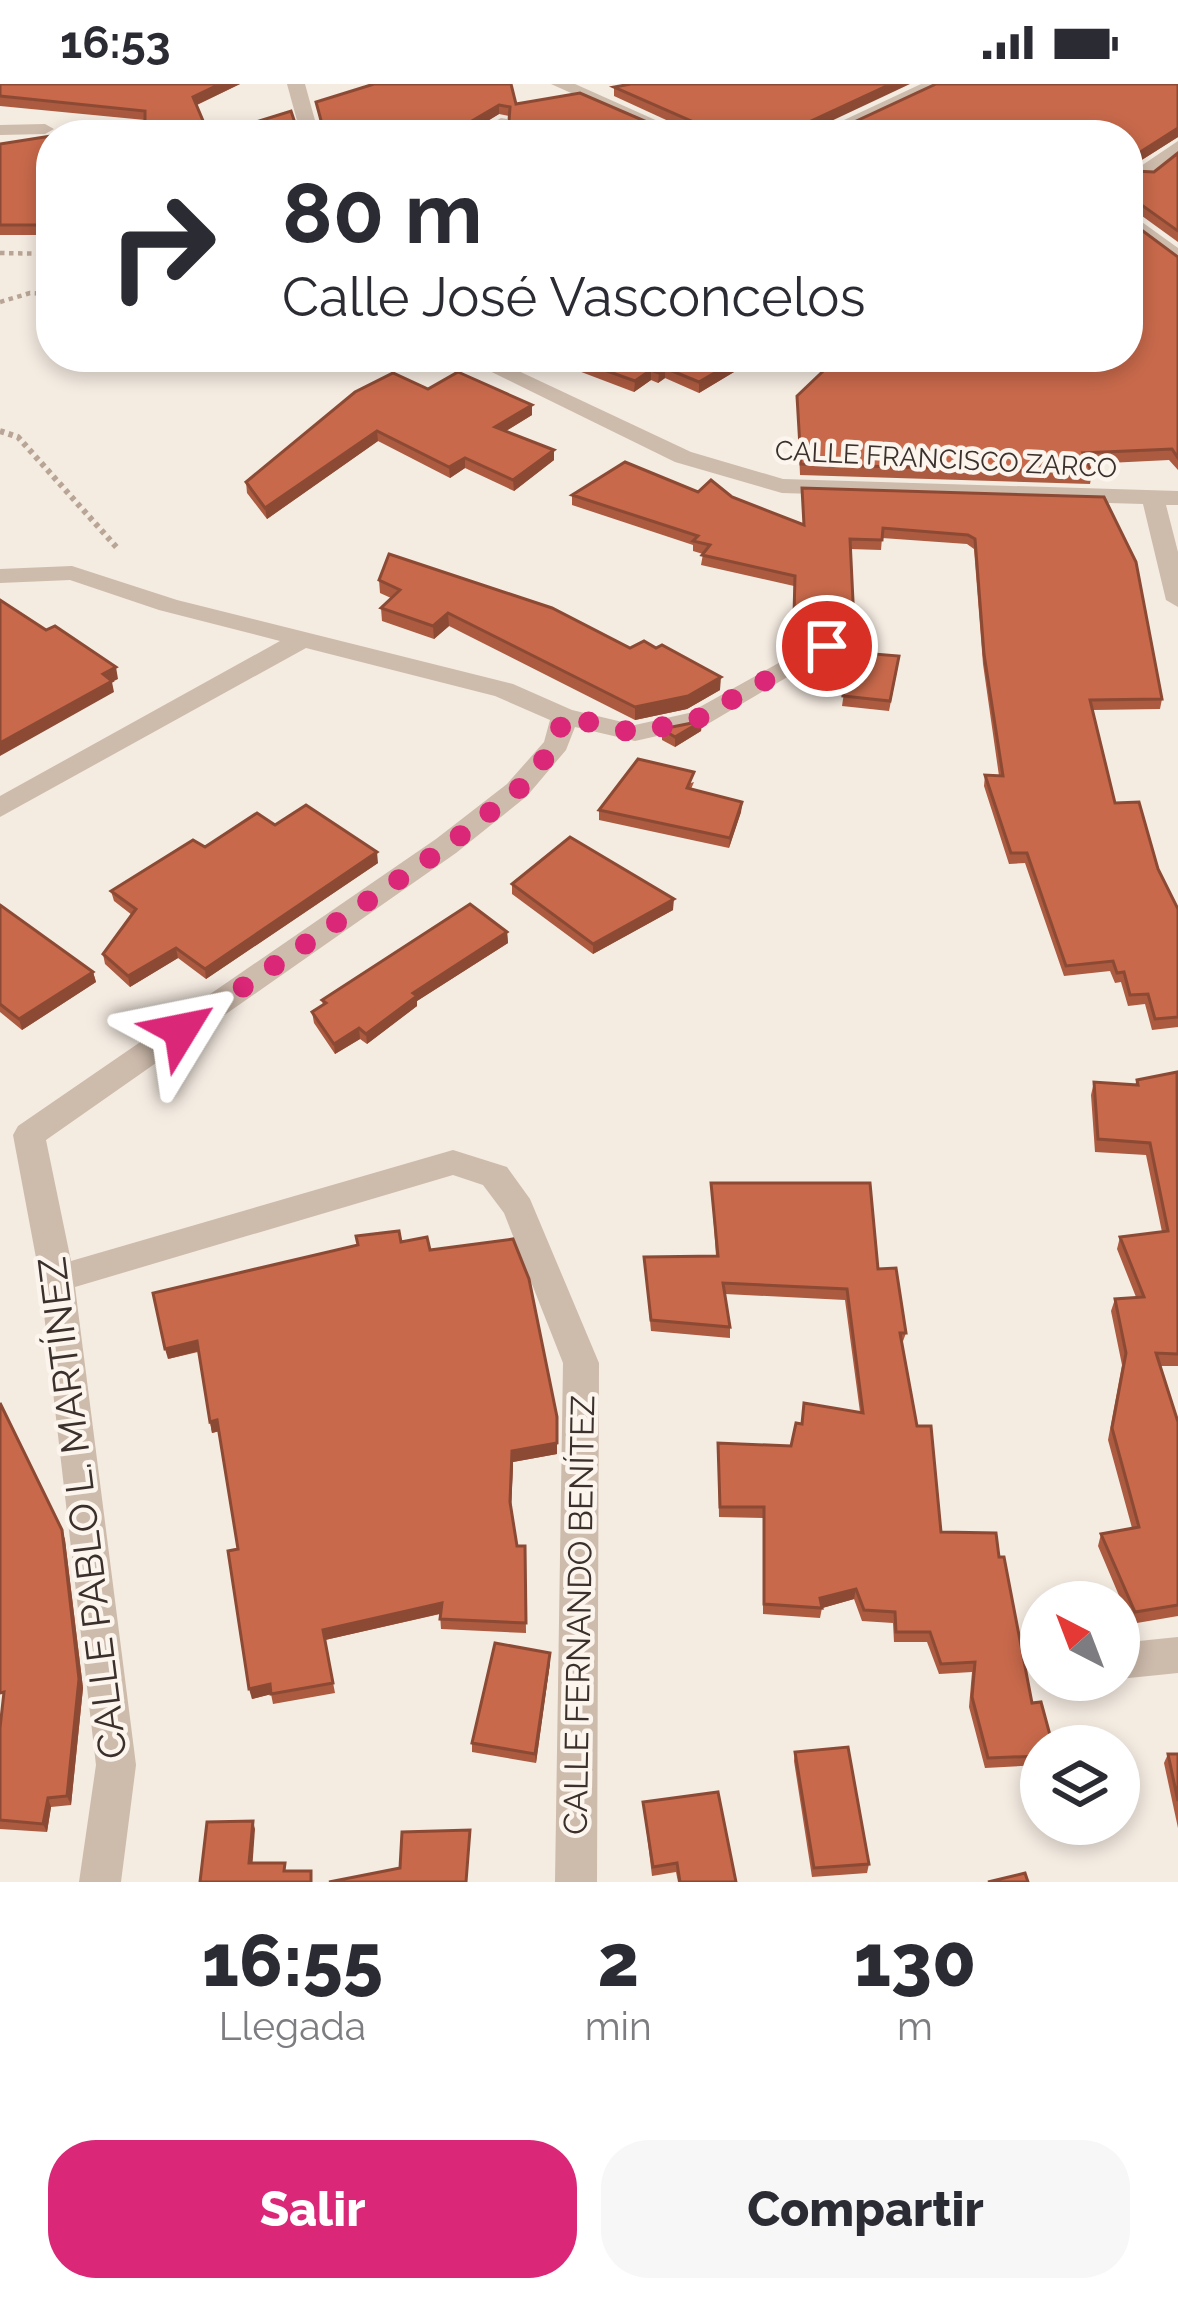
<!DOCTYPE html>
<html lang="es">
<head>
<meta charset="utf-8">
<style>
  body { margin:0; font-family:Raleway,sans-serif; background:#f7f7f7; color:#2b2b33; height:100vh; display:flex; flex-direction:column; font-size:45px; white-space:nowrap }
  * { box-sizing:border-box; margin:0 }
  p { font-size:39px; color:#7c7c81 }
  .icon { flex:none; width:66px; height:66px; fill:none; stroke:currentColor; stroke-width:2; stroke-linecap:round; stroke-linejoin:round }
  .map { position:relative; height:1798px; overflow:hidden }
  .sheet { display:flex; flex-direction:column; background:#fff; flex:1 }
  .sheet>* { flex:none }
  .hud { position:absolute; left:36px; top:36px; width:1107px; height:252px; border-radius:48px; box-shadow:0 6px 18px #0003; background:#fff; color:#2b2b33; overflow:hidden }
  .needle { width:78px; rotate:318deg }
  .fabs { position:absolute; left:1020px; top:1497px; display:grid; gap:24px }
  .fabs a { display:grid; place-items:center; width:120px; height:120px; border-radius:50%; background:#fff; box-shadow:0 6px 18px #0003; font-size:60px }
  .pin { position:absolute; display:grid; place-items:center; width:102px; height:102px; color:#fff; margin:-51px; border:6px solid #fff; border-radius:50%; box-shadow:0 3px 12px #0007 }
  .me { position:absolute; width:132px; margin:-66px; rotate:55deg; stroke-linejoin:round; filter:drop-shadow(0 0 9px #0008) }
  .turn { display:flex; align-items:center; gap:42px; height:252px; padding:0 48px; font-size:54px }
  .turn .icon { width:156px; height:156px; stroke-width:2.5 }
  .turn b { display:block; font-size:84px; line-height:102px }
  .eta { display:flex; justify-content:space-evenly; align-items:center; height:204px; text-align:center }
  .eta b { font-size:72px; font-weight:800; line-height:84px }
  .button { display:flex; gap:24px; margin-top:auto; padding:24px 48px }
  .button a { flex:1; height:138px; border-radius:48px; background:#db2777; color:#fff; font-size:48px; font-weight:800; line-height:138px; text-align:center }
  .button a+a { background:#f7f7f7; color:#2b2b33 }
  .status { display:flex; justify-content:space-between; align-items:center; height:84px; padding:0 60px; background:#fff; direction:ltr }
  .status svg { height:33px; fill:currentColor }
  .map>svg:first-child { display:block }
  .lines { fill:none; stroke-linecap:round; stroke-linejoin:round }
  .path-far1 { stroke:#b9a596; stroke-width:4.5; stroke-dasharray:4.5 4.5; stroke-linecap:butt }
  .path { stroke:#b9a596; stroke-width:6; stroke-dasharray:4.5 4.5; stroke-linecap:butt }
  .minor { fill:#cdbbac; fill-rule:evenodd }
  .wall { fill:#ac5a40; fill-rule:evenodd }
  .shaded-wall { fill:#8c4a34 }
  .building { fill:#c8694b; stroke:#8c4a34; stroke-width:3; fill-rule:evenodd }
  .route { stroke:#db2777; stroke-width:21; stroke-dasharray:0 37.8 }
  .labels { text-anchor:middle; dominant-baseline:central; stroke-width:9; stroke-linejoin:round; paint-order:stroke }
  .far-street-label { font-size:27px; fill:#3b302b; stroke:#fbf5ee }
  .street-label { font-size:33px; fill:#3b302b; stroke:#fbf5ee }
  .near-street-label { font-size:39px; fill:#3b302b; stroke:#fbf5ee }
</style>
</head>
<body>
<div class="status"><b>16:53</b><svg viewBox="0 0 49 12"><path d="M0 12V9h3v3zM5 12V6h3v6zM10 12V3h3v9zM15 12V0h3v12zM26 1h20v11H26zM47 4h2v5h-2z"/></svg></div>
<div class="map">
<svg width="1178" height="1798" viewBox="0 0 1178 1798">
  <rect width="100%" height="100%" fill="#f4ebe1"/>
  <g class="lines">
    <g class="path-far1">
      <path d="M0 169 51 170"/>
      <path d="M0 218 30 209 51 210"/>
    </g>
    <path class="path" d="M0 347 18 353 119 466"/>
    <g class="minor">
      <path d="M287 0H305L319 51H301Z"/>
      <path d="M551 0H575L689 51H665Z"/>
      <path d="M921 0H945L836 51H812Z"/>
      <path d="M501 34 507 35V43L492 51H470Z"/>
      <path d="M0 41 45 40 54 45 45 50 0 51Z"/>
      <path d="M1178 57V71L1149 94H1135V86Z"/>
      <path d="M1128 128 1178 164V180L1128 144Z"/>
      <path d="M461 273H489L691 368 783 395 1178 407V421H1166L1178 468V523L1166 516 1143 420 782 409 675 378Z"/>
      <path d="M72 482 177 516 513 600 572 626 635 641 689 629 818 557H836L840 562 706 641 635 657 575 643 566 666 527 712 456 769 46 1056 71 1177 453 1066 507 1083 530 1115 599 1279 597 1798H555L563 1279 504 1129 483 1101 453 1091 75 1203 136 1681 121 1798H79L96 1681 40 1195 13 1051 18 1042 436 755 507 700 544 658 550 636 495 612 306 564 0 733V712L280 557 159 526 70 496 0 499V485Z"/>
      <path d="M1178 1553V1589L1119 1595V1559Z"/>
    </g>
  </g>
  <g class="wall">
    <path d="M0 0H240L197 21 145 39V36L0 22Z"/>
    <path d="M614 3 815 44 1178 53 1134 81V87L1154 88 1178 69V158L1131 124 297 45 318 46 321 42 316 18 516 20 663 45 688 46 614 12ZM499 30 509 32V37L492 46H473Z"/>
    <path d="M51 52V151H0V60Z"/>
    <path d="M1178 173V386L1169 376 1088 380 1092 389 1090 400 800 391 797 312 979 279 1128 273Z"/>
    <path d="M579 273H759L699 309 665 294 658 299 651 296 634 308 576 286V276Z"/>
    <path d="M428 305 532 331 506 347 554 366V376L514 407 465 384 450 394 378 357 267 435 247 409 246 398Z"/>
    <path d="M802 404 1104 413 1162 615 1160 625 1093 626 1115 719 1158 785 1178 825V943L1152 946 1145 920 1128 922 1121 898 1115 899 1110 887 1064 892 1025 779 1009 780 984 702 985 691 999 692 983 580 974 465 967 460 882 454 881 466 850 465 853 548H803L802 543 793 542 794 502 701 481 703 470 693 467V461L572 421V411L698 408 732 413 803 440Z"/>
    <path d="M379 496 630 564 720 606 687 625 635 636 449 542 434 555 382 537 381 524 391 514 380 509Z"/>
    <path d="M850 568 898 582 889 627 842 622Z"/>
    <path d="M702 637 701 647 675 663 662 656V645Z"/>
    <path d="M694 698 691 705 742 718 741 728 729 764 599 736V726Z"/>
    <path d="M275 741 378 779 206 895 178 874 130 903 105 880 103 870 132 831 114 817 111 807 205 763Z"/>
    <path d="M512 800 673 826 593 870 512 810Z"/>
    <path d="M0 821 93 888 96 898 22 946 0 928Z"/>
    <path d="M507 848 508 859 417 917V922L367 960 360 955 335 970 314 939 312 928 323 921 322 916Z"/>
    <path d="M1178 994V1282H1160L1178 1338V1532L1131 1540 1098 1462 1101 1450 1132 1444 1108 1356 1122 1281 1111 1227 1115 1215 1136 1213 1117 1165 1120 1153 1162 1148 1146 1071 1095 1068 1091 1011 1094 998 1135 1001 1137 996Z"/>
    <path d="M711 1099 878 1185 906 1249 902 1260 917 1342 941 1448 999 1473 1041 1662V1681L985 1684 969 1623 972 1588 939 1590 927 1558H894L893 1539 862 1537 854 1515 822 1524 820 1534 763 1530V1434L719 1433 718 1359 791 1362 801 1340 860 1328 845 1216 725 1210 730 1243V1254L651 1247 644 1173 716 1172Z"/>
    <path d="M401 1158 430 1166 557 1370 513 1378 511 1423 517 1462H525L526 1549 441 1545 440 1530 325 1556 335 1609 273 1620 271 1610 252 1615 238 1465 219 1347 212 1349 198 1268 168 1275Z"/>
    <path d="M62 1446 65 1456 83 1604 71 1721 51 1723 47 1748 0 1745V1644L3 1618Z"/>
    <path d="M550 1579 536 1679 472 1668V1659Z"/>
    <path d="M795 1668 869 1780 867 1789 812 1793 794 1677Z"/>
    <path d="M1168 1670H1178V1744L1164 1679Z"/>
    <path d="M643 1718 736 1798H678L676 1788 652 1792Z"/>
  </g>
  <g class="shaded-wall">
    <path d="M220 0H240L194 22 193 13Z"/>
    <path d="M891 0H910L810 47 809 51 811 37Z"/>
    <path d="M499 21V30L466 50 465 41Z"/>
    <path d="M1178 44V53L1132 82 1134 72Z"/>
    <path d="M742 273H759L699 309V298Z"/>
    <path d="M665 284V294L658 299 659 289Z"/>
    <path d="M651 286V296L634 308 635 297Z"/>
    <path d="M532 321V331L496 353 495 343Z"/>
    <path d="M377 347 378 357 267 435 265 424Z"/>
    <path d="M554 366V376L514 407 513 396Z"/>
    <path d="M465 374V384L450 394 449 383Z"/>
    <path d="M448 529 449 542 434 555 433 542Z"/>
    <path d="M116 583 118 595 112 598 114 608 0 672V659Z"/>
    <path d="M721 593 720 606 687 625 635 636V623Z"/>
    <path d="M702 637 701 647 675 663V653Z"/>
    <path d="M742 718 741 728 729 764 730 754Z"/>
    <path d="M377 768 378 779 206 895 205 885Z"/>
    <path d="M674 815 673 826 593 870V860Z"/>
    <path d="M507 848 508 859 417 917V922L367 960 366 950 413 909Z"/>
    <path d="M176 864 178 874 130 903 128 892Z"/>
    <path d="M93 888 96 898 22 946 19 935Z"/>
    <path d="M359 944 360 955 335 970 334 960Z"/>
    <path d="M197 1257 199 1267 168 1275 165 1265Z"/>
    <path d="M557 1333V1370L513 1378 511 1429 512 1367Z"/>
    <path d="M217 1336 220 1347 212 1349 210 1338Z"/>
    <path d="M62 1446 65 1456 83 1604 71 1721 67 1712Z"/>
    <path d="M856 1505 854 1515 819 1525 820 1514Z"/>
    <path d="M442 1519 443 1529 325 1556 323 1546Z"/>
    <path d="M550 1569V1579L536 1679 535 1670Z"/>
    <path d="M270 1600 272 1610 252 1615 249 1605Z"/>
    <path d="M48 1714 51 1723 47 1748 43 1740Z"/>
    <path d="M253 1737 255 1745 252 1787 249 1779Z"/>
  </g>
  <g class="building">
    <path d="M0 0H220L193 13 209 51H60L145 39V27L0 12Z"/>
    <path d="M374 0H511L516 20 580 9 663 45 689 46 691 37 614 3 631 0H891L811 37 809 44 839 45 936 0H1178V44L1134 72V87L1154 88 1178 69V147L1132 114 1128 117V51H215L291 27 297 45 318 46 322 40 316 18ZM499 21 510 23 509 37 492 46H470L465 41Z"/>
    <path d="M51 52V141H0V60Z"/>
    <path d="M1128 136 1178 173V374L1172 365 1083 369 1092 389 801 380 797 312 838 273H975L979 279 1000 273H1128Z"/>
    <path d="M579 273H742L699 298 665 284 659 289 651 286 635 297 576 276Z"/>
    <path d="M458 288 532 321 495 343 554 366 513 396 465 374 449 383 377 347 265 424 246 398 355 308 393 289 428 305Z"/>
    <path d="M625 378 698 408 711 396 732 413 804 441 802 404 1104 413 1136 478 1162 615 1090 616 1115 719 1139 718 1158 785 1178 825V933L1155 935 1148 910 1130 911 1124 888 1117 889 1113 877 1066 882 1027 769H1011L985 691 1003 692 984 570 975 455 968 451 883 444 882 456 850 455 854 538H803V533L794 532 795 492 702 471 710 461 693 457 698 452 572 411Z"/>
    <path d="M389 470 552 524 630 564 644 557 656 564 662 561 721 593 688 612 635 623 448 529 433 542 381 524 400 506 379 496Z"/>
    <path d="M0 516 46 546 55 542 116 583 103 590 112 597 0 659Z"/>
    <path d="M850 568 899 572 890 617 843 612Z"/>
    <path d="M702 637 675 653 662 645Z"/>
    <path d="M638 675 694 688 687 704 742 718 730 754 599 726Z"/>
    <path d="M306 721 377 768 205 885 176 864 128 892 103 870 136 825 111 807 193 756 205 763 257 729 275 741Z"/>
    <path d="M570 753 674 815 593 860 512 800Z"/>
    <path d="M470 820 507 848 413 909 417 912 366 950 359 944 334 960 312 928 326 919 322 916Z"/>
    <path d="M0 821 93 888 19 935 0 920Z"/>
    <path d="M1177 988 1178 1270 1156 1269 1178 1338V1521L1135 1528 1101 1450 1139 1443 1112 1344 1126 1269 1115 1215 1144 1213 1120 1153 1168 1147 1150 1059 1098 1055 1094 998 1138 1001 1137 996Z"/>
    <path d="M711 1099H870L878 1185 896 1184 906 1249H900L917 1342H931L941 1448 996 1449 999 1473H1004L1032 1619 1041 1618 1053 1662H1041V1672L988 1674 972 1613 975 1578 941 1580 930 1548H896L895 1528 864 1526 856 1505 820 1514 822 1524 764 1520V1423H720L718 1359 791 1362 796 1339 802 1340 804 1319 863 1329 847 1205 723 1199 730 1243 651 1236 644 1173 718 1172Z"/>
    <path d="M399 1147 401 1158 427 1153 430 1166 513 1155 529 1195 557 1333V1359L512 1367 510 1418 517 1462H525L526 1539 440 1535 442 1519 323 1546 333 1599 271 1610 270 1600 249 1605 228 1467 238 1465 217 1336 210 1338 197 1257 165 1265 153 1209 358 1161 356 1152Z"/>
    <path d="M0 1319 62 1446 79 1595 67 1712 48 1714 43 1740 0 1736V1644L4 1608 0 1609Z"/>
    <path d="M495 1559 550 1569 535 1670 472 1659Z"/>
    <path d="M848 1663 869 1780 814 1784 795 1668Z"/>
    <path d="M1168 1670H1178V1717Z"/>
    <path d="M718 1708 736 1798H680L677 1779 653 1783 643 1718Z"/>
    <path d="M253 1737 249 1779H285L284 1787H311V1798H200L207 1738Z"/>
    <path d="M470 1746 466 1798H329L400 1784 402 1748Z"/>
    <path d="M1025 1789 1028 1798H988Z"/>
  </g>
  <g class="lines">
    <path class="route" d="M181 946 446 763 518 706 557 660 563 632 635 649 697 635 827 562"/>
  </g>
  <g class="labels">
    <g class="far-street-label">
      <text transform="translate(946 375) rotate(3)">CALLE FRANCISCO ZARCO</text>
    </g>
    <g class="street-label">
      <text transform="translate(579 1531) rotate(-89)">CALLE FERNANDO BENÍTEZ</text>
    </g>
    <g class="near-street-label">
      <text transform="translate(82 1424) rotate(-97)">CALLE PABLO L. MARTÍNEZ</text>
    </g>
  </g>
</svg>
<div class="fabs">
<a><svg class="needle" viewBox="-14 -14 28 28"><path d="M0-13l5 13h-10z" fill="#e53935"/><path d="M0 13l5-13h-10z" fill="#7c7c81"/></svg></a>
<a><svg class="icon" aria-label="layers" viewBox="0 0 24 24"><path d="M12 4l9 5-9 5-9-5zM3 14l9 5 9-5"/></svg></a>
</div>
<div class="pin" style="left:827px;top:562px;background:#d93025"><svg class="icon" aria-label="arrive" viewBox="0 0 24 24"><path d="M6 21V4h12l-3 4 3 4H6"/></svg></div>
<svg class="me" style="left:181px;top:946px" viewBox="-20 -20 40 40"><path d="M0-17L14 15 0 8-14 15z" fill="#db2777" stroke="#fff" stroke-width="4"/></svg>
<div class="hud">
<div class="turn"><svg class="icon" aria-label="right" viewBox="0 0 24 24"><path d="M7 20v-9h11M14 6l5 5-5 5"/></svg><div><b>80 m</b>Calle José Vasconcelos</div></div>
</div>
</div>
<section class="sheet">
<div class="eta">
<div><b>16:55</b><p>Llegada</p></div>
<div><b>2</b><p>min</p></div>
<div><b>130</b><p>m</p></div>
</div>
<div class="button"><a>Salir</a><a>Compartir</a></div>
</section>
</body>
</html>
